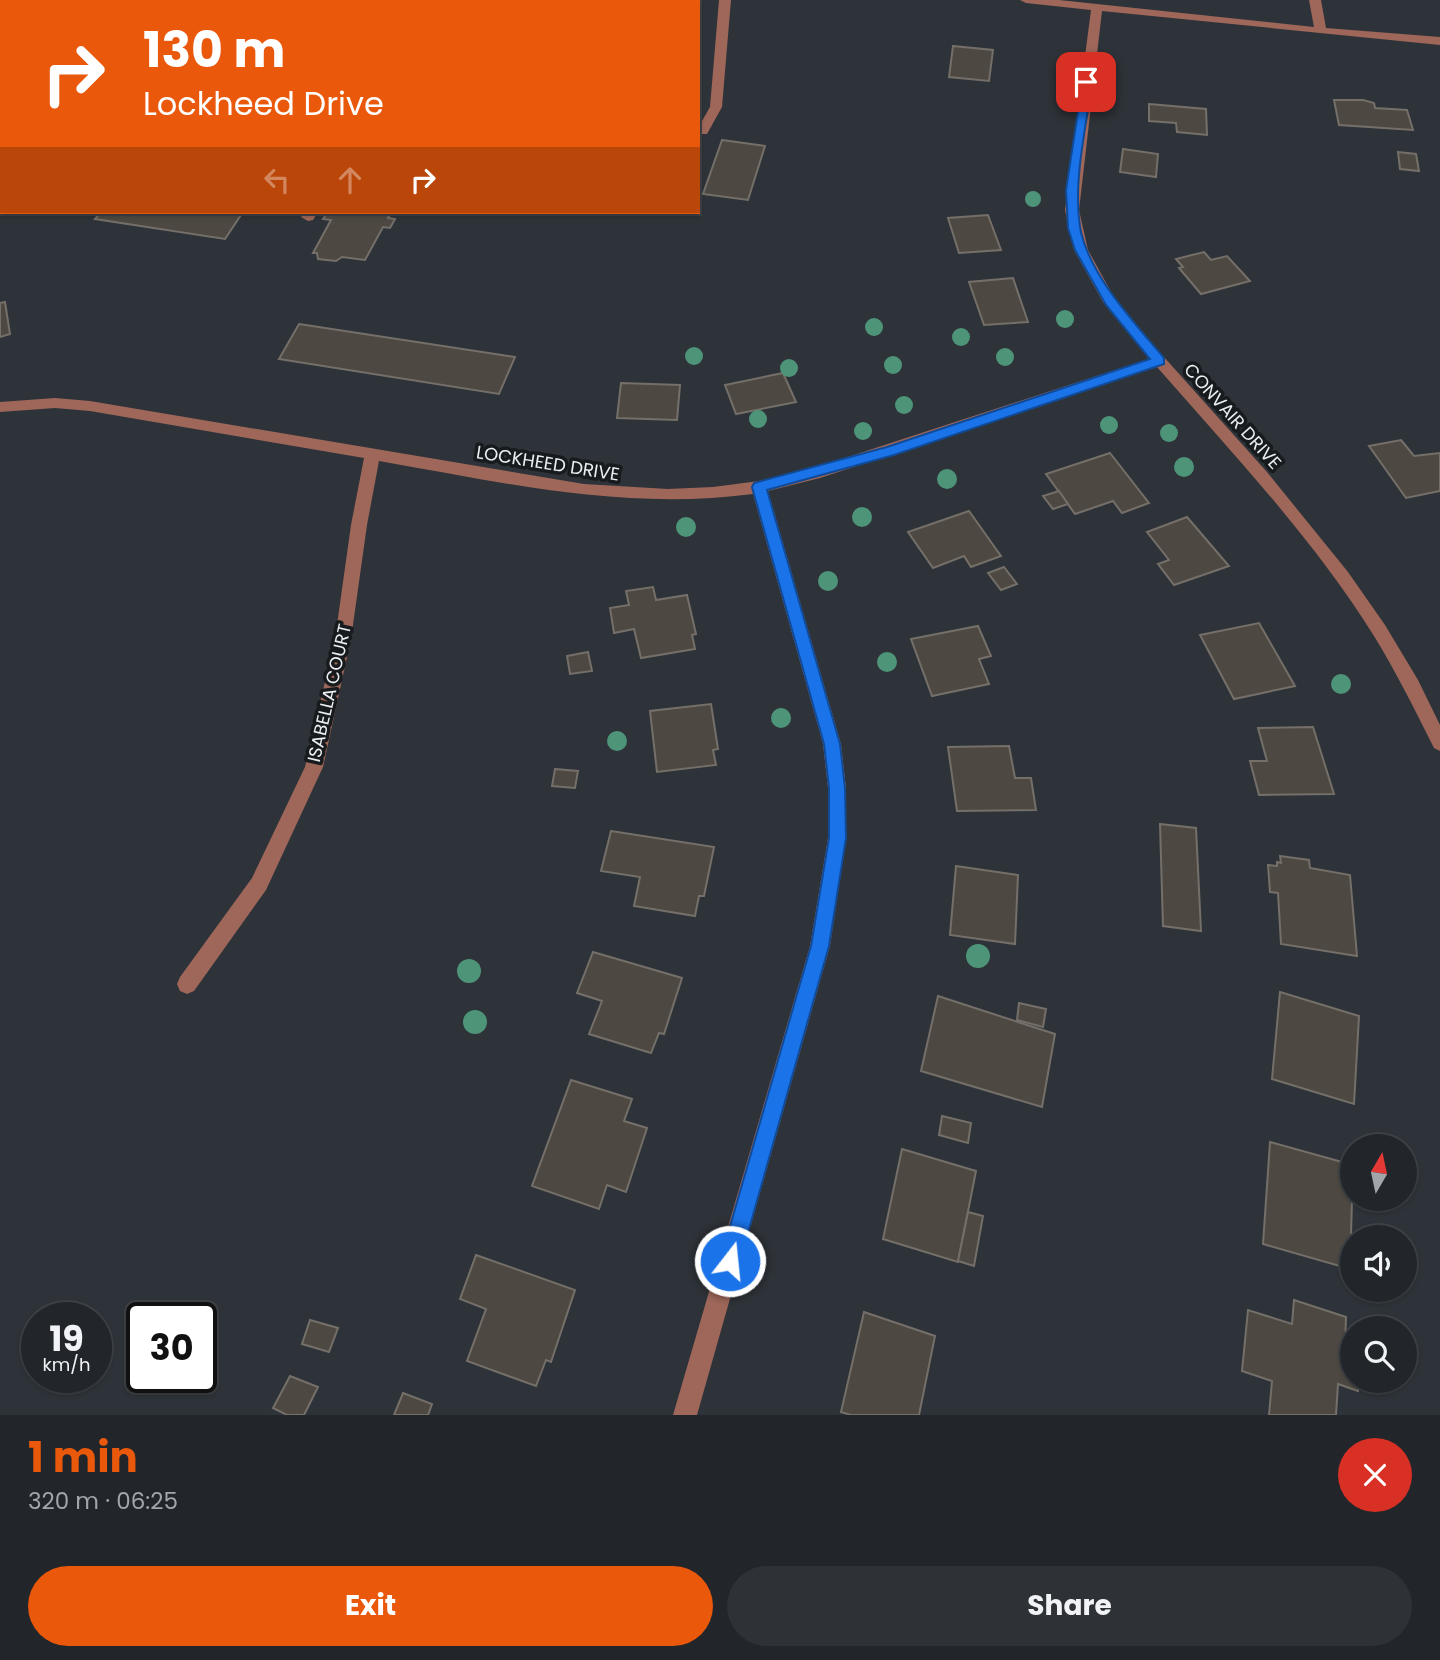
<!DOCTYPE html>
<html lang="en">
<head>
<meta charset="utf-8">
<style>
  body { margin:0; font-family:Poppins,sans-serif; background:#2e3237; color:#f1f3f6; height:100vh; display:flex; flex-direction:column; font-size:26px; white-space:nowrap }
  * { box-sizing:border-box; margin:0 }
  p { font-size:23px; color:#a2a5a9 }
  .icon { flex:none; width:38px; height:38px; fill:none; stroke:currentColor; stroke-width:2; stroke-linecap:round; stroke-linejoin:round }
  .map { position:relative; height:1415px; overflow:hidden }
  .side { display:flex; flex-direction:column; background:#22262b; flex:1 }
  .side>* { flex:none }
  .guide { position:absolute; left:0px; top:0px; width:700px; height:214px; box-shadow:0 2px 5px #0004,0 0 0 2px #3f4347; background:#ea580c; color:#fff; overflow:hidden }
  .needle { width:46px; rotate:9deg }
  .tools { position:absolute; left:1340px; top:1134px; display:grid; gap:14px }
  .tools a { display:grid; place-items:center; width:77px; height:77px; border-radius:50%; background:#22262b; box-shadow:0 2px 5px #0004,0 0 0 2px #3f4347; font-size:35px }
  .speed { position:absolute; left:21px; top:1302px; display:flex; gap:14px; font-size:35px; font-weight:700; text-align:center }
  .speed>* { display:grid; place-content:center; width:91px; height:91px; border-radius:50%; background:#22262b; box-shadow:0 2px 5px #0004,0 0 0 2px #3f4347; line-height:1 }
  .speed small { font-size:18px; font-weight:400 }
  .speed .limit { border:4px solid #111; border-radius:10px; background:#fff; color:#111 }
  .pin { position:absolute; display:grid; place-items:center; width:60px; height:60px; color:#fff; margin:-30px; border-radius:14px; box-shadow:0 4px 10px #0006 }
  .me { position:absolute; width:77px; margin:-38px; rotate:16deg; stroke-linejoin:round; filter:drop-shadow(0 0 5px #0008) }
  .turn { display:flex; align-items:center; gap:24px; height:147px; padding:0 28px; font-size:32px }
  .turn .icon { width:91px; height:91px; stroke-width:2.5 }
  .turn b { display:block; font-size:49px; line-height:60px }
  .lanes { display:flex; align-items:center; height:66px; padding:0 28px; background:#0003; justify-content:center; gap:35px; direction:ltr }
  .lanes .off { opacity:.35 }
  .round { display:grid; place-items:center; flex:none; width:74px; height:74px; border-radius:37px; background:#2e3237 }
  .head { display:flex; align-items:center; justify-content:space-between; height:119px; padding:0 28px }
  h1 { font-size:42px; font-weight:700; line-height:52px; color:#ea580c }
  .action { display:flex; gap:14px; margin-top:auto; padding:14px 28px }
  .action a { flex:1; height:80px; border-radius:42px; background:#ea580c; color:#fff; font-size:28px; font-weight:700; line-height:80px; text-align:center }
  .action a+a { background:#2e3237; color:#f1f3f6 }
  .map>svg:first-child { display:block }
  .building { fill:#4d4942; stroke:#746f68; stroke-width:2 }
  .lines { fill:none; stroke-linecap:round; stroke-linejoin:round }
  .minor { fill:#9e675a; fill-rule:evenodd }
  .tree { fill:#4e9479 }
  .route { fill:#1a73e8; stroke:#114b97; stroke-width:2 }
  .labels { text-anchor:middle; dominant-baseline:central; stroke-width:7; stroke-linejoin:round; paint-order:stroke }
  .street-label { font-size:18px; fill:#ebeef2; stroke:#181b1d }
</style>
</head>
<body>
<div class="map">
<svg width="1440" height="1415" viewBox="0 0 1440 1415">
  <rect width="100%" height="100%" fill="#2e3339"/>
  <g class="building">
    <path d="M953 46 993 50 989 81 949 77Z"/>
    <path d="M1334 100H1363L1374 103 1375 108 1407 110 1413 130 1339 125Z"/>
    <path d="M1149 104 1206 109 1207 135 1177 132 1176 123 1149 121Z"/>
    <path d="M722 140 765 146 748 200 703 194Z"/>
    <path d="M1123 149 1158 154 1156 177 1120 172Z"/>
    <path d="M1398 152 1416 154 1419 171 1400 169Z"/>
    <path d="M101 212H243L225 239 95 219Z"/>
    <path d="M328 212H391L388 218 395 219 390 228 383 227 365 260 342 257 336 261 318 259 317 253H313L331 220 323 219Z"/>
    <path d="M988 215 1001 250 959 253 948 218Z"/>
    <path d="M1204 252 1211 260 1227 256 1250 281 1201 294 1179 268 1183 267 1176 259Z"/>
    <path d="M1013 278 1028 322 984 325 969 282Z"/>
    <path d="M5 302 10 334 0 337V303Z"/>
    <path d="M299 324 515 357 499 394 279 359Z"/>
    <path d="M783 373 796 402 736 414 725 385Z"/>
    <path d="M621 383 680 385 677 420 617 418Z"/>
    <path d="M1401 440 1414 456 1440 453V491L1406 498 1369 446Z"/>
    <path d="M1110 453 1149 503 1122 513 1113 501 1075 514 1046 474Z"/>
    <path d="M1059 491 1068 504 1053 509 1043 496Z"/>
    <path d="M969 511 1001 556 971 567 964 556 933 568 908 532Z"/>
    <path d="M1187 517 1229 566 1174 585 1158 564 1169 560 1147 532Z"/>
    <path d="M1004 567 1017 584 1001 590 988 573Z"/>
    <path d="M653 587 656 600 687 595 696 634 692 635 695 649 641 658 634 629 614 633 610 608 629 605 626 591Z"/>
    <path d="M1259 623 1295 686 1234 699 1200 635Z"/>
    <path d="M978 626 991 656 979 659 989 684 932 696 911 639Z"/>
    <path d="M588 652 592 671 570 674 567 656Z"/>
    <path d="M711 704 718 749 713 750 716 765 657 772 650 711Z"/>
    <path d="M1313 727 1334 794 1259 795 1250 761H1267L1258 728Z"/>
    <path d="M1009 746 1015 778H1031L1036 810 957 811 948 747Z"/>
    <path d="M555 769 578 771 575 788 552 786Z"/>
    <path d="M1160 824 1196 828 1201 931 1163 926Z"/>
    <path d="M611 831 714 847 704 896H699L695 916 634 906 640 877 601 871Z"/>
    <path d="M1280 856 1309 860 1310 868 1350 875 1357 956 1281 944 1278 893 1270 892 1268 865 1277 866V862L1281 863Z"/>
    <path d="M956 866 1018 875 1015 944 950 935Z"/>
    <path d="M593 952 682 978 664 1034 659 1033 651 1053 589 1034 602 1001 577 993Z"/>
    <path d="M1280 992 1359 1016 1354 1104 1272 1079Z"/>
    <path d="M938 996 1055 1034 1042 1107 921 1071Z"/>
    <path d="M1019 1003 1046 1009 1043 1027 1017 1020Z"/>
    <path d="M571 1080 632 1099 624 1121 647 1128 626 1192 607 1185 599 1209 532 1186Z"/>
    <path d="M942 1116 971 1123 968 1143 939 1135Z"/>
    <path d="M1270 1142 1353 1165 1350 1269 1263 1244Z"/>
    <path d="M902 1149 976 1171 958 1262 883 1239Z"/>
    <path d="M968 1212 983 1216 974 1266 958 1261Z"/>
    <path d="M476 1255 575 1290 551 1362 546 1360 536 1386 467 1361 486 1309 460 1299Z"/>
    <path d="M1294 1300 1346 1317 1345 1346 1353 1349V1381H1358V1391L1338 1384 1336 1415H1269L1272 1381 1242 1371 1248 1310 1292 1324Z"/>
    <path d="M864 1312 935 1336 919 1415H851L841 1412Z"/>
    <path d="M310 1320 338 1328 329 1352 302 1344Z"/>
    <path d="M290 1376 318 1387 304 1415H287L273 1408Z"/>
    <path d="M403 1393 432 1404 428 1415H394Z"/>
  </g>
  <g class="lines">
    <g class="minor">
      <path d="M210 0H222L208 2Z"/>
      <path d="M261 0H273L260 2Z"/>
      <path d="M411 0H423L410 2Z"/>
      <path d="M478 0H490L477 2Z"/>
      <path d="M719 0H731L722 107 707 134H699L698 128 710 107Z"/>
      <path d="M1020 0H1059L1314 27 1309 0H1321L1326 28 1440 37V45L1102 11 1079 210 1088 250 1115 299 1138 328 1267 472 1348 572 1385 625 1418 680 1440 725V751L1434 748C1415 710 1396 672 1374 636 1313 538 1232 453 1157 367L820 478 768 491 841 744 846 788V838L830 946 697 1415H673L810 946 828 838V788L823 744 753 494C624 511 506 483 379 461L367 525 351 639 323 767 266 890 194 991 187 994 180 991 177 984 180 977 252 878 305 767 335 639 351 525 364 458 90 411 55 408 0 412V402L55 398 90 401 584 484 668 489 713 487 759 481 814 468 1149 359 1103 302 1074 250 1065 210 1091 10 1026 3Z"/>
      <path d="M305 212H318L313 220 308 221 301 217Z"/>
    </g>
  </g>
  <g class="tree">
    <circle cx="1033" cy="199" r="8"/>
    <circle cx="1065" cy="319" r="9"/>
    <circle cx="874" cy="327" r="9"/>
    <circle cx="961" cy="337" r="9"/>
    <circle cx="694" cy="356" r="9"/>
    <circle cx="1005" cy="357" r="9"/>
    <circle cx="893" cy="365" r="9"/>
    <circle cx="789" cy="368" r="9"/>
    <circle cx="904" cy="405" r="9"/>
    <circle cx="758" cy="419" r="9"/>
    <circle cx="1109" cy="425" r="9"/>
    <circle cx="863" cy="431" r="9"/>
    <circle cx="1169" cy="433" r="9"/>
    <circle cx="1184" cy="467" r="10"/>
    <circle cx="947" cy="479" r="10"/>
    <circle cx="862" cy="517" r="10"/>
    <circle cx="686" cy="527" r="10"/>
    <circle cx="828" cy="581" r="10"/>
    <circle cx="887" cy="662" r="10"/>
    <circle cx="1341" cy="684" r="10"/>
    <circle cx="781" cy="718" r="10"/>
    <circle cx="617" cy="741" r="10"/>
    <circle cx="978" cy="956" r="12"/>
    <circle cx="469" cy="971" r="12"/>
    <circle cx="475" cy="1022" r="12"/>
  </g>
  <path class="route" d="M1083 79 1092 82C1086 129 1073 180 1080 227 1088 274 1134 322 1164 358V364L894 455 767 490 840 744 845 788 846 838 829 946 740 1261 737 1268 730 1271 723 1268 720 1261 811 946 829 838V788L824 744 752 487 754 483 887 447 1150 359 1106 305 1075 250 1068 228 1066 190Z"/>
  <g class="labels">
    <g class="street-label">
      <text transform="translate(1233 416) rotate(48)">CONVAIR DRIVE</text>
      <text transform="translate(548 463) rotate(9)">LOCKHEED DRIVE</text>
      <text transform="translate(329 693) rotate(-77)">ISABELLA COURT</text>
    </g>
  </g>
</svg>
<div class="tools">
<a><svg class="needle" viewBox="-14 -14 28 28"><path d="M0-13l5 13h-10z" fill="#e53935"/><path d="M0 13l5-13h-10z" fill="#a2a5a9"/></svg></a>
<a><svg class="icon" aria-label="sound" viewBox="0 0 24 24"><path d="M4 9h4l5-4v14l-5-4H4zM17 9q2 3 0 6"/></svg></a>
<a><svg class="icon" aria-label="search" viewBox="0 0 24 24"><circle cx="10" cy="10" r="6"/><path d="M15 15l6 6"/></svg></a>
</div>
<div class="speed"><div>19<small>km/h</small></div><div class="limit">30</div></div>
<div class="pin" style="left:1086px;top:82px;background:#d93025"><svg class="icon" aria-label="arrive" viewBox="0 0 24 24"><path d="M6 21V4h12l-3 4 3 4H6"/></svg></div>
<svg class="me" style="left:730px;top:1261px" viewBox="-20 -20 40 40"><circle r="17" fill="#1a73e8" stroke="#fff" stroke-width="3"/><path d="M0-11L8 9 0 5-8 9z" fill="#fff"/></svg>
<div class="guide">
<div class="turn"><svg class="icon" aria-label="right" viewBox="0 0 24 24"><path d="M7 20v-9h11M14 6l5 5-5 5"/></svg><div><b>130 m</b>Lockheed Drive</div></div>
<div class="lanes"><svg class="icon off" aria-label="left" viewBox="0 0 24 24"><path d="M17 20v-9H6M10 6l-5 5 5 5"/></svg><svg class="icon off" aria-label="ahead" viewBox="0 0 24 24"><path d="M12 20V5M6 11l6-6 6 6"/></svg><svg class="icon" aria-label="right" viewBox="0 0 24 24"><path d="M7 20v-9h11M14 6l5 5-5 5"/></svg></div>
</div>
</div>
<section class="side">
<div class="head"><div><h1>1 min</h1><p>320 m · 06:25</p></div><a class="round" style="background:#d93025;color:#fff"><svg class="icon" aria-label="close" viewBox="0 0 24 24"><path d="M6 6l12 12M18 6L6 18"/></svg></a></div>
<div class="action"><a>Exit</a><a>Share</a></div>
</section>
</body>
</html>
